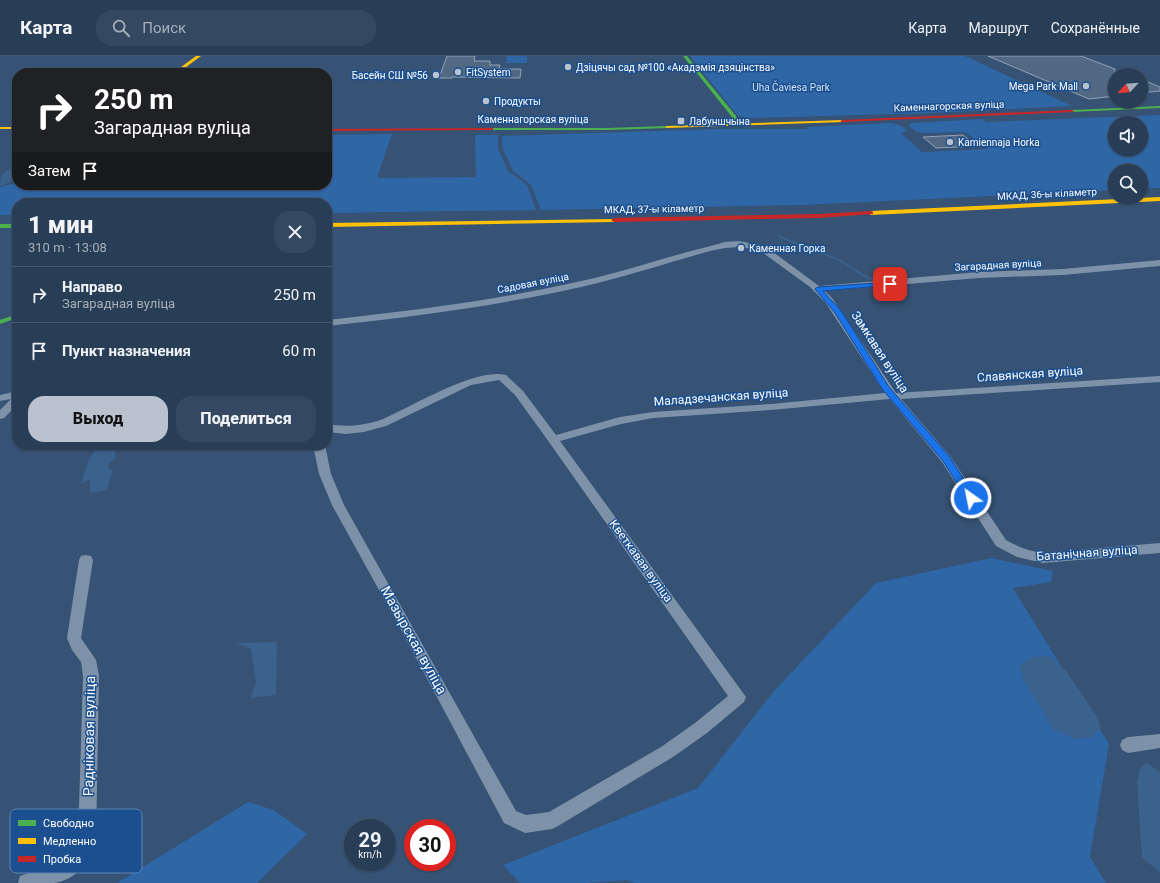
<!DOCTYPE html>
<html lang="ru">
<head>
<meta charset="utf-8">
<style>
  body { margin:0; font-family:Roboto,sans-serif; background:#344961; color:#f1f3f6; height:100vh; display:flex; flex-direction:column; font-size:15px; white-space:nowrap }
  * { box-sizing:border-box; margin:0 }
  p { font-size:13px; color:#a5aeba }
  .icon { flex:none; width:22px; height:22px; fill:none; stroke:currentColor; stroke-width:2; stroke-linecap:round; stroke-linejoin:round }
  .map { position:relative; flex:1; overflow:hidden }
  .details { position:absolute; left:12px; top:142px; width:320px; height:252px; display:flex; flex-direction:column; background:#283e57; border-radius:16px; box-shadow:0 1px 3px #0004,0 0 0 1px #44576d }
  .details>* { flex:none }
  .top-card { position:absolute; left:12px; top:12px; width:320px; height:122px; border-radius:16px; box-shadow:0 1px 3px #0004,0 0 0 1px #44576d; background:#202124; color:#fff; overflow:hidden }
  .needle { width:26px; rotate:244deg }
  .buttons { position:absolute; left:1108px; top:12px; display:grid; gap:8px }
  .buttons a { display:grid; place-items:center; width:40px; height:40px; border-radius:50%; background:#283e57; box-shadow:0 1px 3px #0004,0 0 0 1px #44576d; font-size:20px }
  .speed { position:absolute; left:344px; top:763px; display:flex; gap:8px; font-size:20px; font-weight:700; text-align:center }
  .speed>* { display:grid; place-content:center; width:52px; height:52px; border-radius:50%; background:#283e57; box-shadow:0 1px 3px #0004,0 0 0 1px #44576d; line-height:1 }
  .speed small { font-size:10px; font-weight:400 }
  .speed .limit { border:6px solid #d22; background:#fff; color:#111 }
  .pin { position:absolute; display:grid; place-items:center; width:34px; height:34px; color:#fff; margin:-17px; border-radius:8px; box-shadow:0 2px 6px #0006 }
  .me { position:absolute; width:44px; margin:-22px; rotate:327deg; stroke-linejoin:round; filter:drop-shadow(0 0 3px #0008) }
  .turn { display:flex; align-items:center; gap:14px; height:84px; padding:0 16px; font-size:18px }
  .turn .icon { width:52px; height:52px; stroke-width:2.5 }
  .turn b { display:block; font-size:28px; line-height:34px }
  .then { display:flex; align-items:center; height:38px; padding:0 16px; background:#0003; gap:8px; font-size:15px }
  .round { display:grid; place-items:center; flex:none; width:42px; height:42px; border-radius:16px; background:#344961 }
  .headline { display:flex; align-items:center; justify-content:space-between; height:68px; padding:0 16px }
  h1 { font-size:24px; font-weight:800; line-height:30px }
  .primary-button { display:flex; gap:8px; margin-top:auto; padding:8px 16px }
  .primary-button a { flex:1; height:46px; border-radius:16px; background:#b9c2ce; color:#111; font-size:16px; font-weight:800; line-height:46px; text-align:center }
  .primary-button a+a { background:#344961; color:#f1f3f6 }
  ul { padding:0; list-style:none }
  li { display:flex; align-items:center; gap:12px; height:56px; padding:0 16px; border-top:1px solid #44576d }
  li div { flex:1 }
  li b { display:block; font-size:15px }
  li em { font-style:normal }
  header { display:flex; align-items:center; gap:24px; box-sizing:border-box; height:56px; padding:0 20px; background:#283e57; border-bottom:1px solid #44576d }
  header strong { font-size:19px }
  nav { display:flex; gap:22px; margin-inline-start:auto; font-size:14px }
  .search { width:280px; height:36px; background:#344961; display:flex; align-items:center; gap:10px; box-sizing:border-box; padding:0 14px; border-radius:16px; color:#a5aeba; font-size:15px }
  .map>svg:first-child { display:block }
  .green { fill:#2f66a5; fill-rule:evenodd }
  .water { fill:#3b618d }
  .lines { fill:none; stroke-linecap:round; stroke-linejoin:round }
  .stream-far1 { stroke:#3b618d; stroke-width:2 }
  .stream { stroke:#3b618d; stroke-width:2.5 }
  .building { fill:#526984; stroke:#92a2b6 }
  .street { fill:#7d92a8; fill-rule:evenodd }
  .fast { fill:#4caf50; fill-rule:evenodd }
  .slow { fill:#ffc107; fill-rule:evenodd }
  .jam { fill:#c62828; fill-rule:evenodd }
  .route { fill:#1a73e8; stroke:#114b97 }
  .poi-dot { fill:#b9c2ce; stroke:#1b4f8f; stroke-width:1.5 }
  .labels { text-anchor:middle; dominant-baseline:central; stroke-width:3; stroke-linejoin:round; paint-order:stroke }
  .far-poi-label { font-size:10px; fill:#fff; stroke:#1b4f8f; text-anchor:start }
  .far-park-label { font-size:10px; fill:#cfe3fa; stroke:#1b4f8f }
  .far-street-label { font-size:10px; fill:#fff; stroke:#1b4f8f }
  .street-label { font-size:12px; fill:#fff; stroke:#1b4f8f }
  .near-street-label { font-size:14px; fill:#fff; stroke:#1b4f8f }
  .key { fill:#1b4f8f; stroke:#5f84b1; stroke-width:1 }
  .key-label { font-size:11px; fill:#fff }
</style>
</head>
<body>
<header>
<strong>Карта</strong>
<div class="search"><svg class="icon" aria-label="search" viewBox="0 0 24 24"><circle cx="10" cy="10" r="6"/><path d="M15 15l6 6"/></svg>Поиск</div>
<nav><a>Карта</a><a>Маршрут</a><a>Сохранённые</a></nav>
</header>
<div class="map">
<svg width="1160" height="827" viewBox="0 0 1160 827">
  <rect width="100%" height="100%" fill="#365274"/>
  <g class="green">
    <path d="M505 0H527V7H506L507 1Z"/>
    <path d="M690 0H965L1072 50 931 57 752 62 738 60Z"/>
    <path d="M1160 59V132L1141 133V115H1115V134L802 149 541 154 531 129 513 115 503 94 502 80 720 73H809L806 71 891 67C897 68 903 70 907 75L901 77 922 96 988 93 965 76 923 77 915 75 909 70 911 67 983 63 986 66ZM1115 67H1141V93H1115Z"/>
    <path d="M392 78 377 122 476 121 475 79H498V93L508 115 527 129 536 154 327 157V147H17V159H0V131L17 127V129H327V79Z"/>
    <path d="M991 502 1053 515 1051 526 1013 532 1109 688 1090 801 1106 827H635L626 824 588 827H520L503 809 698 732 774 635 876 527Z"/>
    <path d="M248 746 274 754 307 778 257 827H117Z"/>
  </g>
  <g class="water">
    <path d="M17 109V121L8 127 0 130C0 117 6 115 17 109Z"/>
    <path d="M99 389H119V393L115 397 116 402 108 408 109 413 113 414 107 434 90 437V423L81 428 89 403Z"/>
    <path d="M277 586 276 639 250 642 256 627 251 593 235 587Z"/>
    <path d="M1049 600 1066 615 1096 659 1101 672 1092 681 1075 683 1053 673 1023 623 1020 609 1032 601Z"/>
    <path d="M1147 707 1160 716V816L1142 802 1137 726 1140 712Z"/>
  </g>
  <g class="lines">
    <path class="stream-far1" d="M778 180 839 204 858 216"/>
    <path class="stream" d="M856 215 868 222 887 225"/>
  </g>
  <g class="building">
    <path d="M447 0H475L474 5H490V9H500L499 13H521L520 22 452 21V22H439Z"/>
    <path d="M988 0H1081L1115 13V40L1089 43Z"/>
    <path d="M1141 23 1160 31V35L1141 37Z"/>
    <path d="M963 79 977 90 936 92 923 81Z"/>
  </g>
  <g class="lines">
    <g class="street">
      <path d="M739 185 765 190 819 230 979 216 1063 213 1160 204V210L1063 219 979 222 825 235 832 242 896 337 1160 320V326L901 343 950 400 1006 484C1018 491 1029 495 1043 497L1160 487V497L1043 507 1017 501 996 490 942 406 890 343 771 354 653 362 621 368 560 385 746 641 744 646 707 677 673 701 558 770 552 773 525 777 504 767 405 581 332 449 319 418 313 389H325L331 418 344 449 516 755 526 759 549 756 661 691 695 667 728 640 549 386 515 339 499 324 471 329 386 370 364 376 346 378 327 376V368C345 371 360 370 378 365 409 353 474 311 506 319L523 335 556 379 620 361 653 356 771 348 885 337 825 246 810 231 759 194 739 191 725 192 710 195C667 207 625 221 581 231 497 250 412 261 327 270V264C412 255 498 244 581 225 624 216 665 201 707 191L725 186Z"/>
      <path d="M17 335V349L4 362 0 363V354L11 343 0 345V339Z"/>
      <path d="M86 499 91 500 93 504 81 582 96 604 99 620 96 785C89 805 78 823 55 827 43 827 29 827 18 827L20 820C42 812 69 809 78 785L83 620 81 606 72 594 67 582 79 504 81 500Z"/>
      <path d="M1160 678V692L1128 697 1122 694 1120 689 1122 684 1128 681Z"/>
    </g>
    <g class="fast">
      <path d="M683 0H687L736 60 740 70H736L732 61Z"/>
      <path d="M1160 50V52L1072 56 1070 55 1072 54Z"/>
      <path d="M667 70H669V72L607 74H491L489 73 491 72H607Z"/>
      <rect x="0" y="168" width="17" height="4"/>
      <path d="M17 258V262L0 268V264Z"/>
    </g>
    <g class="slow">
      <path d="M196 0H201L178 17H173Z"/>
      <path d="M842 64 844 65V66L667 72 665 71 667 70Z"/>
      <rect x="0" y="71" width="17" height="2"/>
      <path d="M1160 141V145L871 159 868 157 871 155Z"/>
      <path d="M616 163 617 164 614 166 327 171V167Z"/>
    </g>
    <g class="jam">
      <path d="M1072 54 1074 56 842 66 840 65 842 64Z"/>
      <path d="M493 72V74H491L327 75V73Z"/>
      <path d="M871 155 873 156V158L819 162 614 166 611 164 614 162 819 158Z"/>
    </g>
  </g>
  <path class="route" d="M890 226 893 228 892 229 823 235 842 256 889 331 949 400 976 442 975 445H968L943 405 883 334 835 257 815 233 818 231Z"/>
  <g class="poi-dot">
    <circle cx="568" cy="11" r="4"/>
    <circle cx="458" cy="16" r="4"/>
    <circle cx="436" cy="19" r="4"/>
    <circle cx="1086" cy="30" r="4"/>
    <circle cx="486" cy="45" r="4"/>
    <rect x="677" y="61" width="8" height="8" rx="2"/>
    <circle cx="950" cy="86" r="4"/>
    <circle cx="741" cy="192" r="4"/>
  </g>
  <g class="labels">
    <g class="far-poi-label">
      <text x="576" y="11">Дзіцячы сад №100 «Акадэмія дзяцінства»</text>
      <text x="466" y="16">FitSystem</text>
      <text x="428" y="19" text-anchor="end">Басейн СШ №56</text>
      <text x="1078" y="30" text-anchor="end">Mega Park Mall</text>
      <text x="494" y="45">Продукты</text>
      <text x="689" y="65">Лабуншчына</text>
      <text x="958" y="86">Kamiennaja Horka</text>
      <text x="749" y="192">Каменная Горка</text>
    </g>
    <g class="far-park-label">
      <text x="791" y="31">Uha Čaviesa Park</text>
    </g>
    <g class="far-street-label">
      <text transform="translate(949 50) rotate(-2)">Каменнагорская вуліца</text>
      <text x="533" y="63">Каменнагорская вуліца</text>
      <text transform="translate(1047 138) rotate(-3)">МКАД, 36-ы кіламетр</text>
      <text transform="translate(654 153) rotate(-1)">МКАД, 37-ы кіламетр</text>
      <text transform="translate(998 209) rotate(-3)">Загарадная вуліца</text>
      <text transform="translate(533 227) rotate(-11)">Садовая вуліца</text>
    </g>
    <g class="street-label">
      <text transform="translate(880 296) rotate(57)">Замкавая вуліца</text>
      <text transform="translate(1030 318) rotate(-4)">Славянская вуліца</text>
      <text transform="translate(721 341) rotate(-4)">Маладзечанская вуліца</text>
      <text transform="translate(1087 497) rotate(-4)">Батанічная вуліца</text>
      <text transform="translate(641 505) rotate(54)">Кветкавая вуліца</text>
    </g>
    <g class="near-street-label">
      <text transform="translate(414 584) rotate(61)">Мазырская вуліца</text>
      <text transform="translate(89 680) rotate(-89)">Радніковая вуліца</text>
    </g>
  </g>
  <rect x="10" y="753" width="132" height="64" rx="6" class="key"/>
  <rect x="18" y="764" width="18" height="6" fill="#4caf50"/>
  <rect x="18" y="782" width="18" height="6" fill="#ffc107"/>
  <rect x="18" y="800" width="18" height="6" fill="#c62828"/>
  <g class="key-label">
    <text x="43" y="771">Свободно</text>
    <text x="43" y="789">Медленно</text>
    <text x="43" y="807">Пробка</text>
  </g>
</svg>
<div class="buttons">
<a><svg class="needle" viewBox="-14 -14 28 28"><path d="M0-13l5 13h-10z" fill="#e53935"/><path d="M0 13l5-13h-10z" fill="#a5aeba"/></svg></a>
<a><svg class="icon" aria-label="sound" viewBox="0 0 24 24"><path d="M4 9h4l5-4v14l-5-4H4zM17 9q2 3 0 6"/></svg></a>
<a><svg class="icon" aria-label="search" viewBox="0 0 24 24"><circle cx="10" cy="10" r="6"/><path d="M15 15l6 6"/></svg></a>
</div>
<div class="speed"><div>29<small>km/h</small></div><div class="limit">30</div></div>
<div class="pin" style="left:890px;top:228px;background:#d93025"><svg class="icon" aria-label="arrive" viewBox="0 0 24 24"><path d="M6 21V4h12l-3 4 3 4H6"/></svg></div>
<svg class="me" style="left:971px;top:442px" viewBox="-20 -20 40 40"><circle r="17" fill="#1a73e8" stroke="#fff" stroke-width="3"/><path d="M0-11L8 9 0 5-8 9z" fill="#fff"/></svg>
<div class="top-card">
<div class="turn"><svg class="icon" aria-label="right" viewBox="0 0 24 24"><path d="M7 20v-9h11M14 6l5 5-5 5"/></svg><div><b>250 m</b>Загарадная вуліца</div></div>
<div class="then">Затем<svg class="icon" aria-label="arrive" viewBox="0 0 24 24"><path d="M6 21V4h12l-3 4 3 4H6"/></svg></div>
</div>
<section class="details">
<div class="headline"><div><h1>1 мин</h1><p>310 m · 13:08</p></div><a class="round"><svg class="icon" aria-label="close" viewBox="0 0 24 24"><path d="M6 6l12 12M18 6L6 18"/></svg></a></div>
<ul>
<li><svg class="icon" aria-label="right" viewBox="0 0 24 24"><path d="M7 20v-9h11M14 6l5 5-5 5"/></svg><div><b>Направо</b><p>Загарадная вуліца</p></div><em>250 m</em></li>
<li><svg class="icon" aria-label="arrive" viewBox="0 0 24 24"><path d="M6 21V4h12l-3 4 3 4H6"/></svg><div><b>Пункт назначения</b></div><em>60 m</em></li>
</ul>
<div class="primary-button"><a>Выход</a><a>Поделиться</a></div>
</section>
</div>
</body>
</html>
